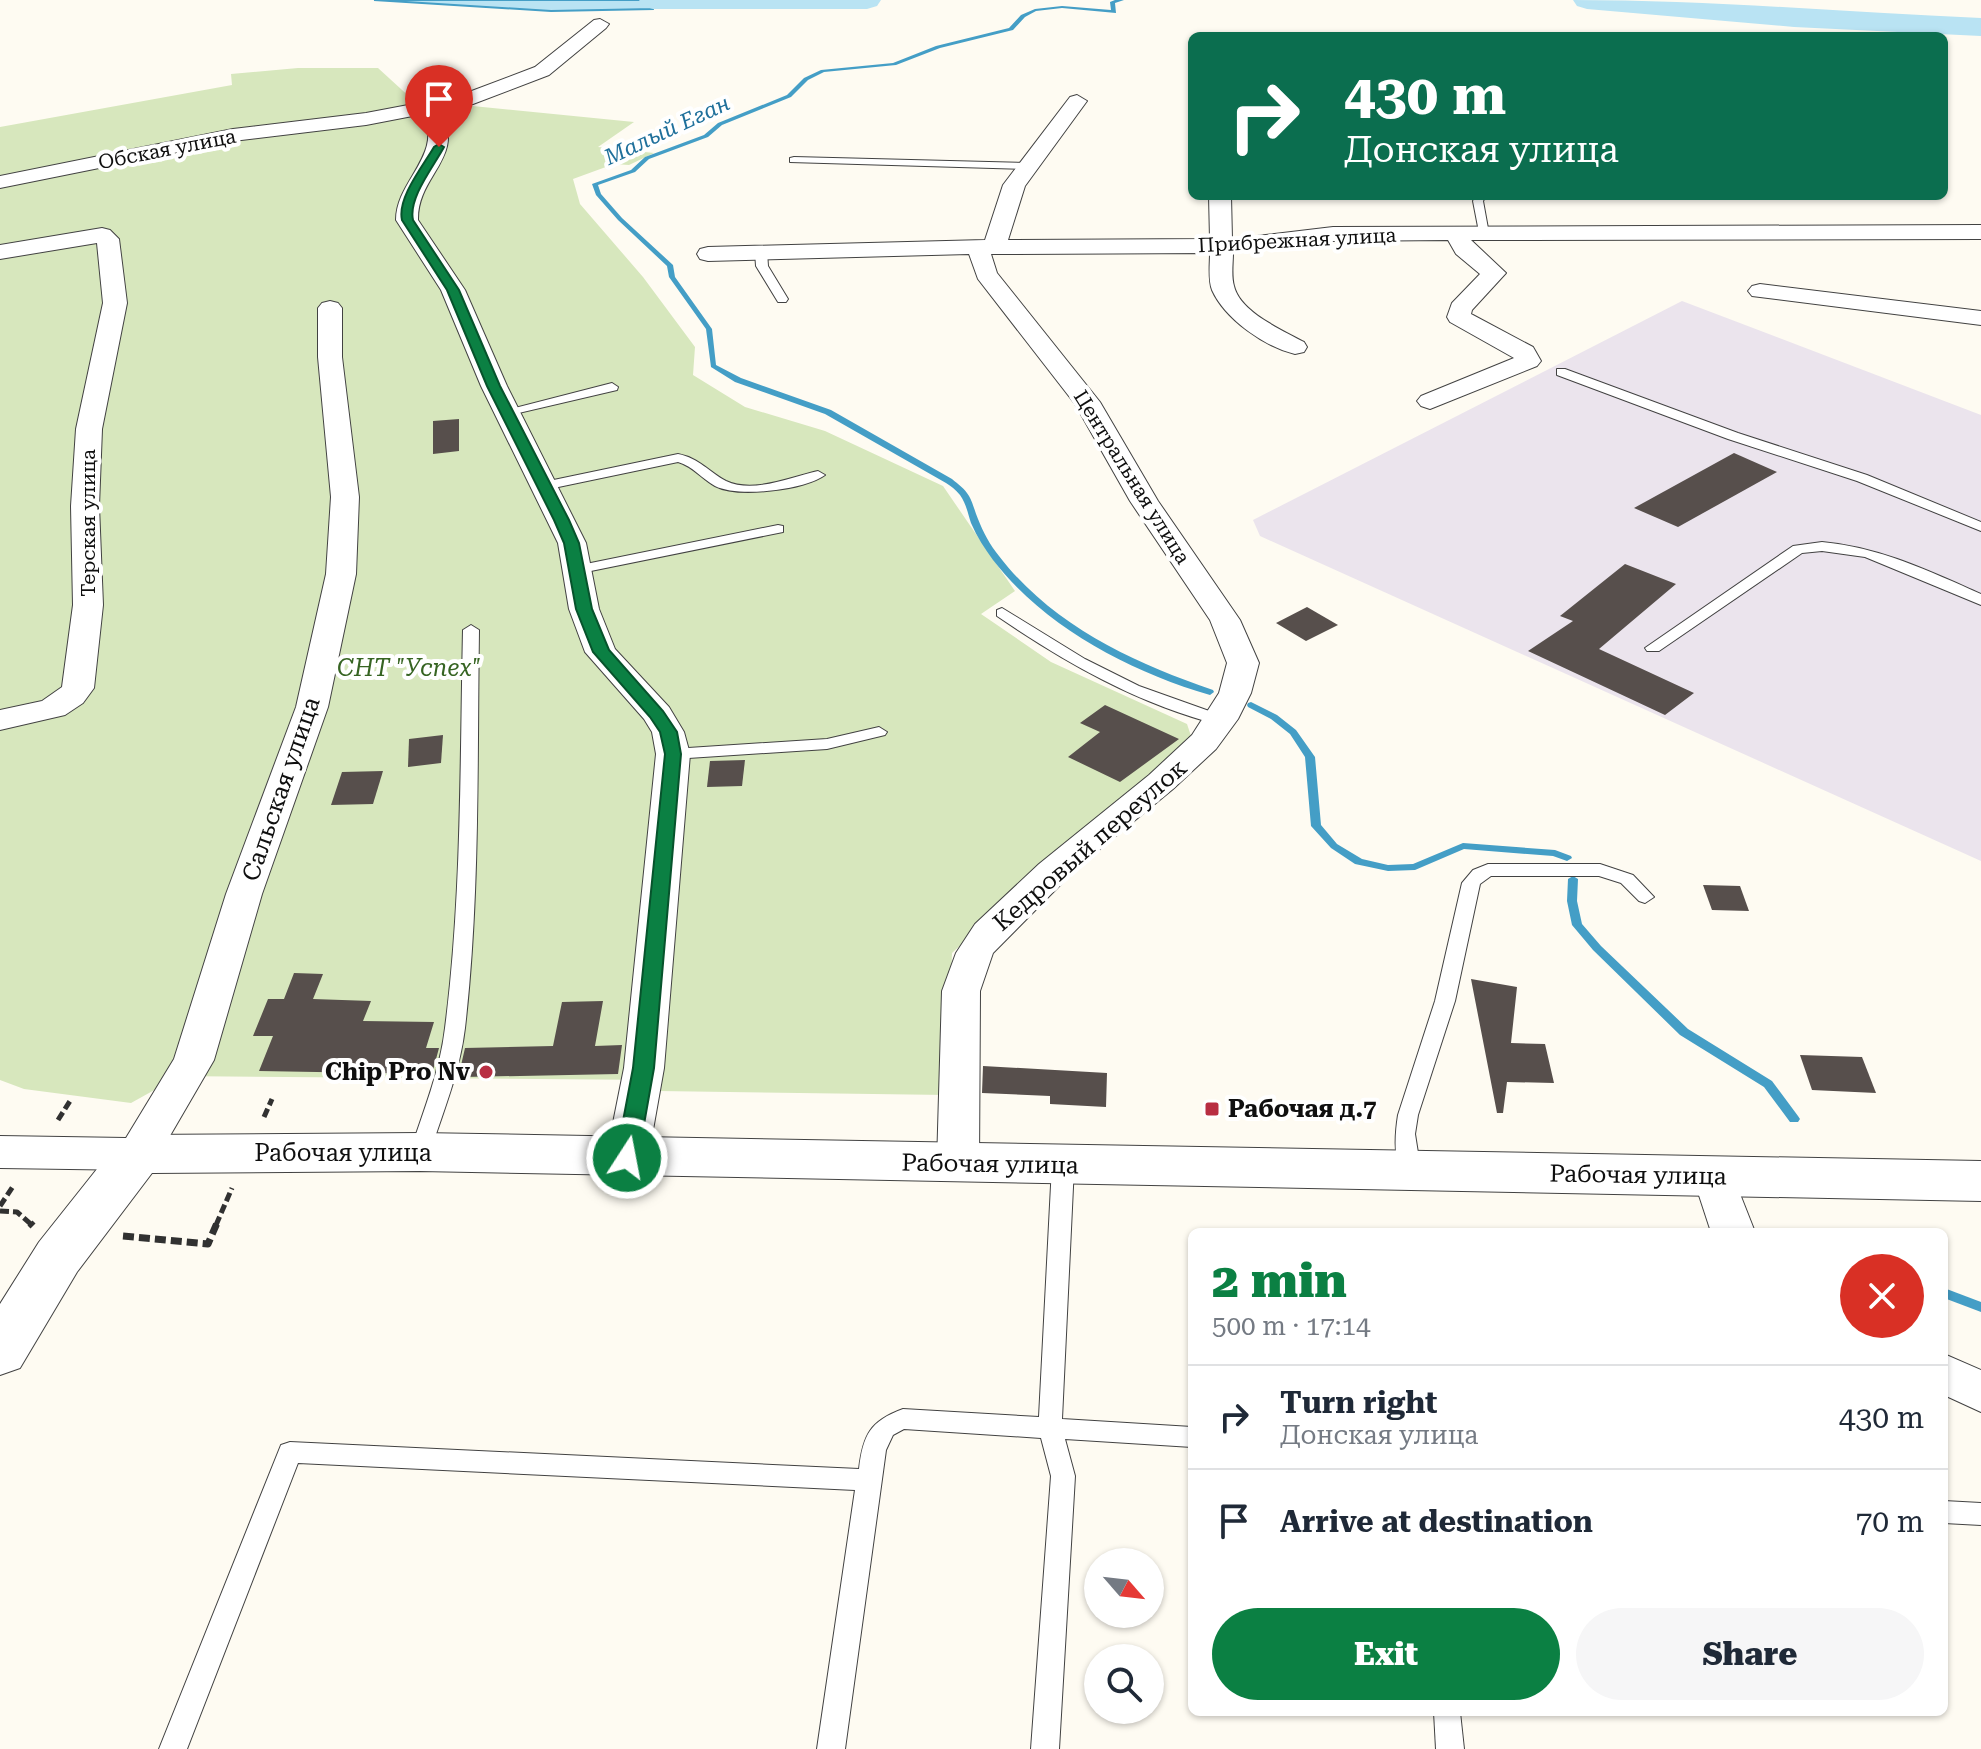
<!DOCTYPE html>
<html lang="en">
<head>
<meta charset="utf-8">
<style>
  body { margin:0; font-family:"Roboto Serif",serif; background:#f6f6f7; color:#1f2937; height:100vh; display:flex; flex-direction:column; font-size:30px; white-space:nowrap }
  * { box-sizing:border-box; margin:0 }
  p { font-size:26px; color:#747a83 }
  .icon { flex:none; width:44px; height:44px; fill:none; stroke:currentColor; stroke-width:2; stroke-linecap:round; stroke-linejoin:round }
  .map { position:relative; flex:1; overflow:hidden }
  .drawer { position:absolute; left:1188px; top:1228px; width:760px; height:488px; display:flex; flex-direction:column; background:#fff; border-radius:12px; box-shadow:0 2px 6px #0004 }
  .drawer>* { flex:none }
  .guide { position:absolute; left:1188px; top:32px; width:760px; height:168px; border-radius:12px; box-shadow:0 2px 6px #0004; background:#0b6e4f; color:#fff; overflow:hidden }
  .needle { width:52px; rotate:118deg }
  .fabs { position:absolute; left:1084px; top:1548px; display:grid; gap:16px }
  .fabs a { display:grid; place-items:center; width:80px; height:80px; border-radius:50%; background:#fff; box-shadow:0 2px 6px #0004; font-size:40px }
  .pin { position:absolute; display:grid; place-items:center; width:68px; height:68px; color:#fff; margin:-82px -34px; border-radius:50% 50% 50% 0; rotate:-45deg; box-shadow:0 0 8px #0007 }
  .pin .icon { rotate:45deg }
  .me { position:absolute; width:88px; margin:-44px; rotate:11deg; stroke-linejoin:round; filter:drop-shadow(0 0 6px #0008) }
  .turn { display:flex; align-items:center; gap:28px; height:168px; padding:0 24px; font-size:36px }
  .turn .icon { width:104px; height:104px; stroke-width:2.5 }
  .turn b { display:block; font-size:56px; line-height:68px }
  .round { display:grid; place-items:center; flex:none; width:84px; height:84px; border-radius:42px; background:#f6f6f7 }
  .head { display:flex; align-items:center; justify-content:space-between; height:136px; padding:0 24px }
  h1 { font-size:48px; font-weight:800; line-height:60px; color:#0b8043 }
  .button { display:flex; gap:16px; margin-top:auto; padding:16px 24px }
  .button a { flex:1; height:92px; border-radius:48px; background:#0b8043; color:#fff; font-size:32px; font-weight:800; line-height:92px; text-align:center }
  .button a+a { background:#f6f6f7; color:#1f2937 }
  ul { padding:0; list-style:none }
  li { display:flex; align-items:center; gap:24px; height:104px; padding:0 24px; border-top:2px solid #e0e1e3 }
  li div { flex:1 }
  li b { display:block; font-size:30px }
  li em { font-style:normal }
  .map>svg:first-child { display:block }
  .industrial { fill:#ebe4ed }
  .green { fill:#d7e7bd }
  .water { fill:#b9e3f3; stroke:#449ec6; stroke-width:2 }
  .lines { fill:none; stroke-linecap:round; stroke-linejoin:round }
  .stream { fill:#449ec6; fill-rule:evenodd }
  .river { fill:#b9e3f3; fill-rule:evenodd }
  .building { fill:#574f4c }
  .service-casing { stroke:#424242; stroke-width:2 }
  .minor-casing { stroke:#424242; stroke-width:2 }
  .tertiary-casing { stroke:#424242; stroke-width:2 }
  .path-far1 { stroke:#313131; stroke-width:5; stroke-dasharray:9 4; stroke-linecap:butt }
  .path { stroke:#313131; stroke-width:7; stroke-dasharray:11 5; stroke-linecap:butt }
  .service { fill:#fff; fill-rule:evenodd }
  .minor { fill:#fff; fill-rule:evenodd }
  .tertiary { fill:#fff; fill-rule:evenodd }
  .route { fill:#0b8043; stroke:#07532c; stroke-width:2 }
  .poi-dot { fill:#b82e42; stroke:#fff; stroke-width:3 }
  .labels { text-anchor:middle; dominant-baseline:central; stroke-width:8; stroke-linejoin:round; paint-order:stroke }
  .far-street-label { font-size:20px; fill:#0f0f0f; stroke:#fff }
  .far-water-label { font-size:22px; font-style:italic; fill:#1f709b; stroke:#fff }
  .park-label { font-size:24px; font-style:italic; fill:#366422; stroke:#fff }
  .street-label { font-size:24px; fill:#0f0f0f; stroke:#fff }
  .poi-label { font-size:24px; font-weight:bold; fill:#0f0f0f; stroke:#fff; text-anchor:end }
</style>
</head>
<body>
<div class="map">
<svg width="1981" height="1749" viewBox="0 0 1981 1749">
  <rect width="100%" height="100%" fill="#fefbf2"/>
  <path class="industrial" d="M1682 301 1981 415V861L1260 536 1253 520Z"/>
  <path class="green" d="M298 68H378L413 100 634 122 598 147 654 153 629 165 614 164 573 179 580 204 643 277 695 347 693 375 745 407 825 431 943 486 1015 591 981 614 1051 662 1187 724 1193 742 1083 832 952 953 947 1095 658 1091 657 1080 172 1076 167 1083 131 1103 24 1089 0 1080V127L232 85 231 74Z"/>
  <path class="water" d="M374 0H656L653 9 551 11Z"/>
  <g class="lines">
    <g class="stream">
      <path d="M1115 0H1124L1115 3 1116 13 1062 8 1036 11 1025 17 1013 30 940 48 896 65 824 72 808 80 791 97 722 125 708 137 649 159 635 172 598 185 601 194 622 218 673 265 675 277 712 329 716 365 741 378 831 410 952 479C958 484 965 489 969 496 973 503 975 512 978 519 983 532 990 545 999 556 1052 625 1133 663 1213 690L1214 692 1210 695C1129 671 1046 628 993 560 985 549 977 537 971 523 968 514 966 503 960 495 956 490 951 486 946 483L825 414 735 382 711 367 706 329 669 277 667 266 618 220 596 195 592 184 631 170 645 157 704 135 718 123 787 95 804 78 821 70 893 63 936 46 1009 28 1021 15 1035 9 1062 6 1111 10 1110 2Z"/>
      <path d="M1251 702 1277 715 1296 730 1315 757 1321 825 1337 844 1362 859 1388 865 1413 864 1463 843 1555 850 1571 856 1572 858 1567 861 1553 856 1464 849 1415 870 1388 871 1355 864 1331 848 1311 826 1305 757 1290 734 1271 719 1248 707 1247 705 1248 703Z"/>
      <path d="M1573 876 1578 879 1577 901 1582 924 1601 946 1688 1029 1772 1081 1798 1116 1800 1119 1798 1122H1790L1764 1087 1680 1035 1593 950 1572 925 1567 901 1568 879Z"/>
      <path d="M1944 1288 1981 1302V1312L1944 1298Z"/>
    </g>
    <g class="river">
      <path d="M639 0H881L877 6 867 9H653L643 6Z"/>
      <path d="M1573 0C1709 0 1845 12 1981 18V36L1794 27 1587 9 1577 6Z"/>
    </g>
  </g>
  <g class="building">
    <path d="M459 419V451L433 454V421Z"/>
    <path d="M1734 453 1777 472 1678 527 1634 508Z"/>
    <path d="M1625 564 1676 584 1599 649 1694 693 1665 715 1528 651 1573 621 1560 616Z"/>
    <path d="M1307 607 1338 625 1306 641 1276 623Z"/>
    <path d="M1105 705 1179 739 1120 782 1068 757 1100 732 1080 723Z"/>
    <path d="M443 735 441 763 408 767 409 739Z"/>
    <path d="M745 760 742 786 707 787 710 761Z"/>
    <path d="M383 771 373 804 331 805 342 772Z"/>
    <path d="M1703 885 1740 886 1749 911 1712 910Z"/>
    <path d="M294 973 323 974 313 999 371 1001 363 1021 434 1022 426 1048H439L432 1074 259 1071 273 1036H253L268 999H284Z"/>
    <path d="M1471 979 1517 987 1511 1043 1545 1044 1554 1083 1507 1082 1503 1113H1497Z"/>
    <path d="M603 1001 595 1046 622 1045 618 1074 463 1077 464 1074H459L465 1048 553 1046 562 1002Z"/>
    <path d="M1800 1055 1862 1057 1876 1093 1812 1090Z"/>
    <path d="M983 1066 1107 1073 1106 1107 1050 1104V1096L982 1093Z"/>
  </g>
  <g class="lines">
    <defs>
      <g id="service">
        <path d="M794 157 1030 163 1035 166 1030 169 790 162V158Z"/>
        <path d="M1476 196H1486L1483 201 1489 234 1479 232 1473 201Z"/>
        <path d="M761 249 767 252 768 266 788 299 786 302H778L756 266 755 252Z"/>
        <path d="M1557 369H1565L1738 433 1867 475 1981 522V531L1857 481 1728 439 1557 375Z"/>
        <path d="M612 383 618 387 617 390 506 416 499 412Z"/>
        <path d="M678 454C699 458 709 472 726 481 753 494 791 477 818 471L825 475C805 490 738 498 715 486 702 479 693 466 678 462L544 490 537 486 544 482Z"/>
        <path d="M778 525 783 526V532L576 574 569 570 576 566Z"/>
        <path d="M1822 542C1879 547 1929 571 1981 594V605L1865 557 1822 551 1802 553 1659 651H1647L1645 648 1793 546Z"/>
        <path d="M1002 608 1085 659 1139 686 1226 717 1228 720 1220 725C1138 704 1066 663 997 616V610Z"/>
        <path d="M471 625 479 630C477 762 480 897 465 1028 460 1071 443 1112 430 1152L427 1158 420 1160 413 1158 410 1152C423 1112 440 1071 445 1028 462 897 460 762 463 630Z"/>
        <path d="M879 727 887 732 885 735 827 749 673 759 665 754 673 749 827 739Z"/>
        <path d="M1488 864H1600L1633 875 1654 897 1645 903 1639 901 1621 883 1599 876H1491L1480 884 1455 1001 1418 1115 1415 1134 1421 1172 1417 1178 1410 1180 1403 1178C1393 1160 1395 1134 1398 1115L1435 1001 1462 883 1473 870Z"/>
        <path d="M1063 1158 1070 1160 1074 1166 1062 1419 1192 1427V1447L1065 1439 1075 1476 1059 1749H1031L1051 1476 1041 1438 904 1429 893 1435 886 1450 845 1749H817L855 1490 298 1463 187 1749H159L281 1445 290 1442 859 1469C863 1435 870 1421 903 1409L1039 1417 1052 1166 1056 1160Z"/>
        <path d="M1944 1501 1981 1503V1525L1944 1523Z"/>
        <path d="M1434 1712H1460L1464 1749H1436Z"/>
      </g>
      <g id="minor">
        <path d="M600 19 609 24 606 28 549 75 473 104 441 111C466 158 417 175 418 220L465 290 507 386 586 543 599 609 615 649 669 707 684 732 690 754 664 1068 648 1158 642 1169 627 1174 612 1169 606 1158 624 1068 656 754 652 732 644 719 585 652 569 609 558 543 481 386 441 290 396 220C396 180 444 155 423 114L366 125 233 141 0 188V176L233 129 366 113 461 95 535 67 594 20Z"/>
        <path d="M1077 95 1087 101 1025 186 1008 240 1210 239 1209 196H1231L1232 239 1333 227 1981 225V239L1471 240 1506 273 1472 310 1471 314 1533 347 1541 361 1537 366 1430 409 1421 406 1417 401 1421 396 1514 358 1450 322 1447 317 1452 303 1480 274 1456 254 1448 240 1333 241 1233 253C1233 263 1231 276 1234 286 1240 312 1282 330 1304 342L1307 347 1304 352 1295 354C1265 347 1225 319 1212 290 1208 280 1210 264 1210 253L991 254 997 273 1100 402 1158 501 1240 620 1259 663 1251 693 1238 719 1216 749 1173 789 1077 868 993 953 980 991 979 1164 973 1175 958 1180 943 1175 937 1164 942 991 956 953 975 924 1039 864 1149 775 1192 735 1219 693 1227 663 1210 620 1130 501 1075 404 978 279 969 254 708 261 700 259 697 254 700 249 708 247 985 240 1003 185 1070 97Z"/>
        <path d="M102 228 110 230 119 239 127 303 102 429 99 506 103 605 94 688 83 703 65 715 0 730V710L42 701 62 687 73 605 71 506 76 429 103 303 97 243 0 259V245Z"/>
        <path d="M1760 284 1981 311V325L1752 296 1748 291 1752 286Z"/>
        <path d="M330 301 338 303 342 308V357L359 497 356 574 328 707 262 894 214 1060 153 1165 138 1170 0 1168V1136L126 1138 174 1059 226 894 296 707 326 574 331 497 318 357V308L322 303Z"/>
        <path d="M1714 1161 1729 1166 1755 1232H1711L1693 1177 1699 1166Z"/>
        <path d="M1944 1354 1981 1370V1412L1944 1395Z"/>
      </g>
      <path id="tertiary" d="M420 1133 1981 1161V1201L420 1171 152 1173 77 1272 20 1368 0 1375V1304L39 1242 120 1140 138 1135Z"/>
    </defs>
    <use href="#service" class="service-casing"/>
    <use href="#minor" class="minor-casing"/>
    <use href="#tertiary" class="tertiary-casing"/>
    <g class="path-far1">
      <path d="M264 1117 272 1099"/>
      <path d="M58 1120 70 1101"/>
      <path d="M0 1206 14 1185"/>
      <path d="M0 1211 17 1212 32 1225"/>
      <path d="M216 1225 232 1188"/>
    </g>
    <g class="path">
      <path d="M30 1223 33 1226"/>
      <path d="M123 1236 208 1244 217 1223"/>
    </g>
    <use href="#service" class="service"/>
    <use href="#minor" class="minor"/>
    <use href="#tertiary" class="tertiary"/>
  </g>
  <path class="route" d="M439 144 444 147C434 166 408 198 413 220L459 290 500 386 569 520 579 543 592 609 609 650 663 711 677 732 681 754 654 1068 638 1158 635 1164H619L616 1158 633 1068 665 754 660 732 650 717 593 652 576 609 564 543 554 520 487 386 447 290 402 220C397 198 423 166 434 147Z"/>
  <g class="poi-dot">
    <circle cx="486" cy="1072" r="8"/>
    <rect x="1204" y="1101" width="16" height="16" rx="4"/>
  </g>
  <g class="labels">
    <g class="far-street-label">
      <text transform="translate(167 149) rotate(-11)">Обская улица</text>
      <text transform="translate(1297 240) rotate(-3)">Прибрежная улица</text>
      <text transform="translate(1132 477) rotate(58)">Центральная улица</text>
      <text transform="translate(88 523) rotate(-90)">Терская улица</text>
    </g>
    <g class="far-water-label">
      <text transform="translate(667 130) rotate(-25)">Малый Еган</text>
    </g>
    <g class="park-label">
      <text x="409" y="668">СНТ "Успех"</text>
    </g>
    <g class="street-label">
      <text transform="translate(281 789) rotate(-71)">Сальская улица</text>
      <text transform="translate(1090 845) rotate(-41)">Кедровый переулок</text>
      <text x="343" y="1153">Рабочая улица</text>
      <text transform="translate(990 1164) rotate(1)">Рабочая улица</text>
      <text transform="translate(1638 1175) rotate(1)">Рабочая улица</text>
    </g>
    <g class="poi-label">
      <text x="470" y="1072">Chip Pro Nv</text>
      <text x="1228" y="1109" text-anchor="start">Рабочая д.7</text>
    </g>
  </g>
</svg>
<div class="fabs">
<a><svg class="needle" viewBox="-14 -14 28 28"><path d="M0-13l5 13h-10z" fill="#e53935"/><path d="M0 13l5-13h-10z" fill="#747a83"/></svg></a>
<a><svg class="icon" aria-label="search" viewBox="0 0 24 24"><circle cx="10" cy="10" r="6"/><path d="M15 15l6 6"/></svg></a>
</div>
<div class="pin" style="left:439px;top:147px;background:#d93025"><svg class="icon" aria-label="arrive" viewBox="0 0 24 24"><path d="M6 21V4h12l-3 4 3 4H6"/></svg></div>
<svg class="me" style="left:627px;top:1158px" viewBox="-20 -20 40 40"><circle r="17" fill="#0b8043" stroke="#fff" stroke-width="3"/><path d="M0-11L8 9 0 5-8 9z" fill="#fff"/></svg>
<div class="guide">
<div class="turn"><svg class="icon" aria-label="right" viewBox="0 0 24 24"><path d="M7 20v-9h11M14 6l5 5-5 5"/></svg><div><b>430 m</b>Донская улица</div></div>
</div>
<section class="drawer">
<div class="head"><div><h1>2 min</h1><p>500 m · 17:14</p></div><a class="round" style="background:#d93025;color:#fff"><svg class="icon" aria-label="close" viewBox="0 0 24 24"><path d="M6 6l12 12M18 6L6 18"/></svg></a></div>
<ul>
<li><svg class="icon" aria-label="right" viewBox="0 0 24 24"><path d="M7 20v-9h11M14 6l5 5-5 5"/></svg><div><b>Turn right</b><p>Донская улица</p></div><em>430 m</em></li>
<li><svg class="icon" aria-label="arrive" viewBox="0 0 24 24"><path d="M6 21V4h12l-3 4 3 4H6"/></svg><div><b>Arrive at destination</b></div><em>70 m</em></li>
</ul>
<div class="button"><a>Exit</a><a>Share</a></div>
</section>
</div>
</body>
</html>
